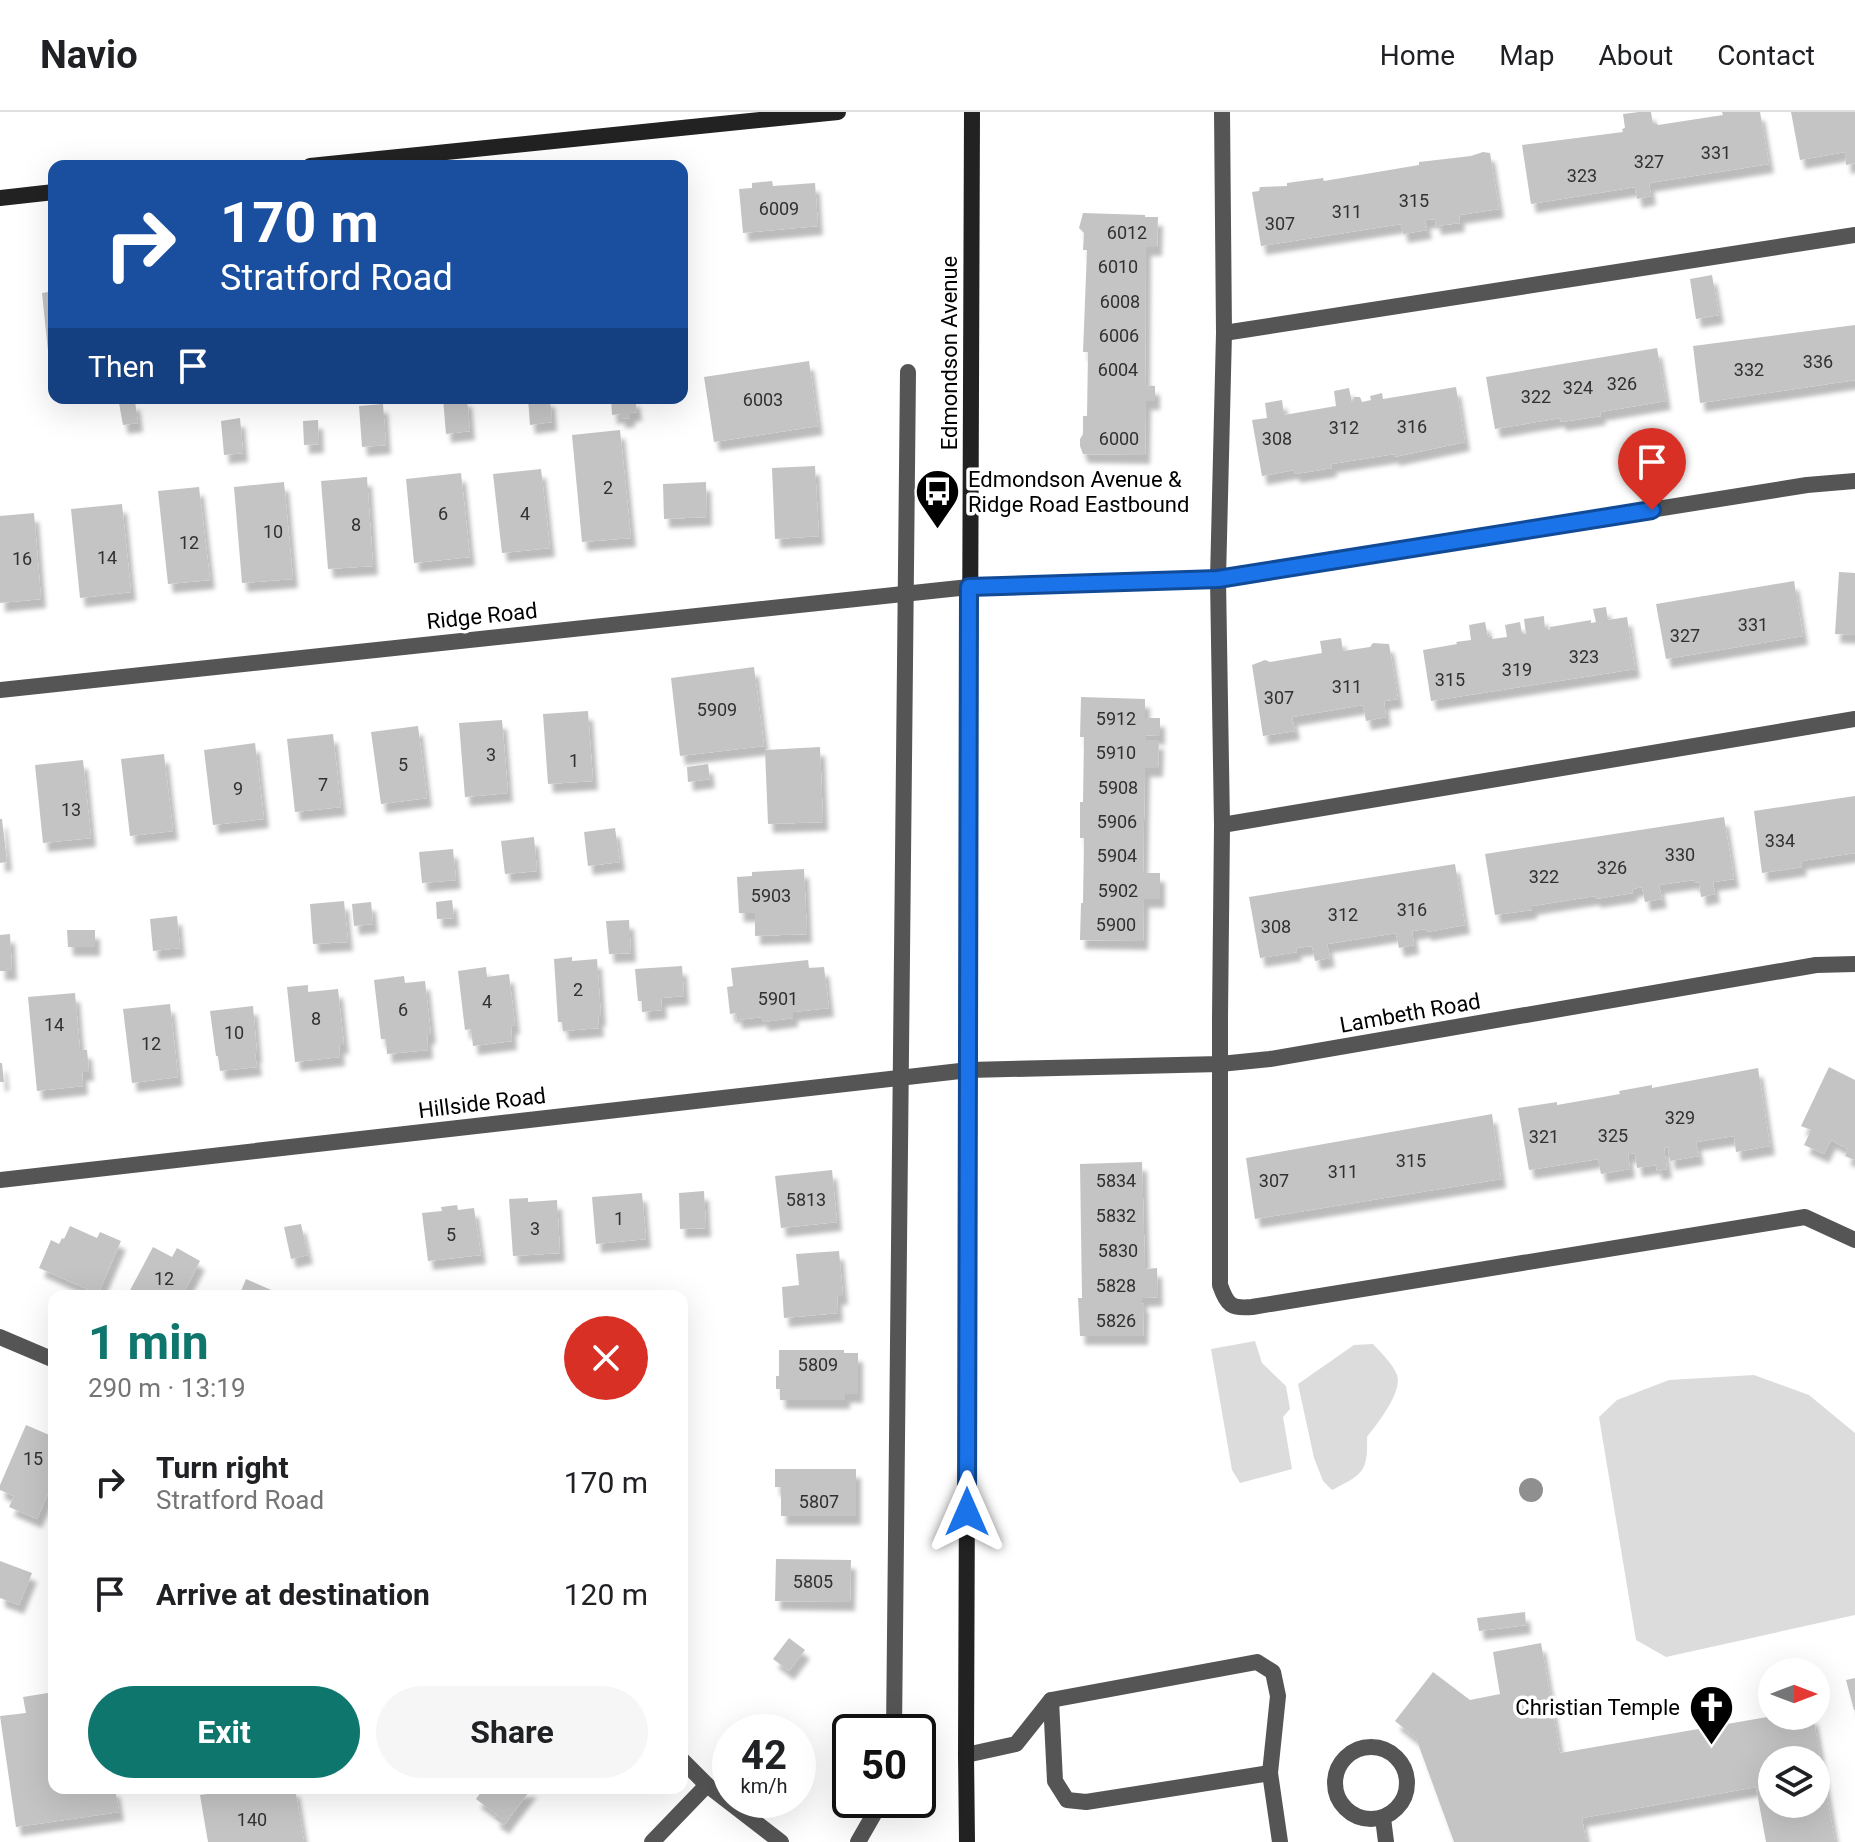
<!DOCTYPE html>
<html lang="en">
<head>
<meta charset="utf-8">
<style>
  body { margin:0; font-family:Roboto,sans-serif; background:#f6f6f6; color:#202124; height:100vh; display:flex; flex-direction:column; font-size:30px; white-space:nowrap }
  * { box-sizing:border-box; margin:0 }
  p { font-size:26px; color:#757577 }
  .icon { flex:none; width:44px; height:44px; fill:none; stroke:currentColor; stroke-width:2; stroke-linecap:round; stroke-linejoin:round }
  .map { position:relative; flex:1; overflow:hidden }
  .details { position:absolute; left:48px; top:1178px; width:640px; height:504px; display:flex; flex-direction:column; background:#fff; border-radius:16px; box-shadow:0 8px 32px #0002 }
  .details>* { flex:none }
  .guide { position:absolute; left:48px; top:48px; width:640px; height:244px; border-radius:16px; box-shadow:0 8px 32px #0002; background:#1a4fa0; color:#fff; overflow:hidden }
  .needle { width:52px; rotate:90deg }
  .tools { position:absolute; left:1758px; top:1546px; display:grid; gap:16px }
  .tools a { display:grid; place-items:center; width:72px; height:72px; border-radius:50%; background:#fff; box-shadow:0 8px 32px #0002; font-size:40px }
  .speed { position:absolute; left:712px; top:1602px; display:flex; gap:16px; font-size:40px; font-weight:700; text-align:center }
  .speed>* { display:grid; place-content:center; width:104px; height:104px; border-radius:50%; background:#fff; box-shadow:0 8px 32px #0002; line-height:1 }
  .speed small { font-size:20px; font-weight:400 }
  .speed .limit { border:4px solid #111; border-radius:12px; background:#fff; color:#111 }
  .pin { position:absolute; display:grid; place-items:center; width:68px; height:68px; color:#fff; margin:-82px -34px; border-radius:50% 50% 50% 0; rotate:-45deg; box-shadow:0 0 8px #0007 }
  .pin .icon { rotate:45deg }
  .me { position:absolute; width:88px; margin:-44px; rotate:0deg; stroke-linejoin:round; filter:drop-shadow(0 0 6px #0008) }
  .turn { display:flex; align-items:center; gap:28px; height:168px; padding:0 40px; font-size:36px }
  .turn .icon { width:104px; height:104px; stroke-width:2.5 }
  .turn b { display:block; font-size:56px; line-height:68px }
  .then { display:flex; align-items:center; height:76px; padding:0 40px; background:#0003; gap:16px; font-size:30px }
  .round { display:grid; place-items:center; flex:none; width:84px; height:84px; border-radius:42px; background:#f6f6f6 }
  .headline { display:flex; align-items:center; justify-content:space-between; height:136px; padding:0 40px }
  h1 { font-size:48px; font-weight:700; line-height:60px; color:#0f766e }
  .action { display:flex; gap:16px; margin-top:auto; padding:16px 40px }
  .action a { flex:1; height:92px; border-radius:48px; background:#0f766e; color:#fff; font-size:32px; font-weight:700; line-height:92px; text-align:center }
  .action a+a { background:#f6f6f6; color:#202124 }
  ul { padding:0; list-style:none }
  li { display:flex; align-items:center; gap:24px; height:112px; padding:0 40px }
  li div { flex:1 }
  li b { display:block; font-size:30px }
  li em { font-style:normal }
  header { display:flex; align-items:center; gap:48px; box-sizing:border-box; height:112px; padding:0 40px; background:#fff; border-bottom:2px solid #e0e0e0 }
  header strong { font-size:38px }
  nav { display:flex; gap:44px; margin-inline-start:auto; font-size:28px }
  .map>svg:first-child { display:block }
  .green { fill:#dcdcdc }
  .building { fill:#c4c4c4; fill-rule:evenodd; filter:url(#shadow) }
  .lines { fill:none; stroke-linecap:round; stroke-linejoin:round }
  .lane { stroke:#555; stroke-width:16 }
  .street { stroke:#555; stroke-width:16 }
  .secondary { stroke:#222; stroke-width:16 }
  .tree { fill:#8f8f8f }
  .route-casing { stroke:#114b97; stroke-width:20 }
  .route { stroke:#1a73e8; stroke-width:14 }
  .labels { text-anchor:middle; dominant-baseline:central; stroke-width:7; stroke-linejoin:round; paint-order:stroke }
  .number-label { font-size:18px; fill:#313131 }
  .street-label { font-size:22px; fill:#000; stroke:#fff }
  .poi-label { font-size:22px; fill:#000; stroke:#fff; text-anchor:start }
</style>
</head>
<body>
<header>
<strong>Navio</strong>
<nav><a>Home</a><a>Map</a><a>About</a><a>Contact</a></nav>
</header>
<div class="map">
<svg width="1855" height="1730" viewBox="0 0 1855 1730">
  <defs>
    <filter id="shadow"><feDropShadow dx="5" dy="9" stdDeviation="2" flood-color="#0004"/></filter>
  </defs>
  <rect width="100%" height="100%" fill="#fff"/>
  <g class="green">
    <path d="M1255 1229 1262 1251 1286 1274 1290 1297 1283 1305 1292 1357 1240 1371 1232 1358 1211 1237Z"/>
    <path d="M1373 1232C1381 1241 1393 1252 1397 1263 1403 1280 1377 1312 1367 1325 1368 1360 1363 1362 1332 1378L1323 1369 1314 1346 1298 1272 1354 1233Z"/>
    <path d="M1754 1263 1809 1283 1855 1321V1503L1666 1545 1636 1528 1599 1305 1617 1288 1669 1268Z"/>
  </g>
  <g class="building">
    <path d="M1639 0H1651L1653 12H1657L1658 13 1723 3 1722 0H1760L1769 52 1649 71 1651 84 1637 87 1635 75 1531 92 1522 33 1623 20 1622 17 1625 16 1623 2Z"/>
    <path d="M1791 0H1855V51L1846 53 1845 40 1800 48Z"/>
    <path d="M1483 40 1490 41 1499 97 1459 103 1460 111 1436 114 1435 107 1425 108 1427 118 1403 122 1401 112 1261 134 1252 80 1259 79 1260 75 1287 74V71L1323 66 1324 69 1419 53V50L1471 44Z"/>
    <path d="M772 69 773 74 815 71 818 114 743 121 739 77 752 76V71Z"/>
    <path d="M1083 101 1145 103V105H1158L1157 135H1146L1145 273 1155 274V289H1146L1145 343 1083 342 1080 334V327L1083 322V304H1087L1088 240H1083L1087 138H1083L1084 121 1079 116Z"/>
    <path d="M1712 163 1719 203 1696 207 1690 167Z"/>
    <path d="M54 179V239H48L42 181Z"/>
    <path d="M1855 213V268L1700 291 1693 234Z"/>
    <path d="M1657 236 1666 289 1600 300 1601 304 1561 310 1560 306 1495 317 1486 265Z"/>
    <path d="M809 249 818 314 714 330 704 265Z"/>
    <path d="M1456 275 1465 330 1394 345V342L1331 352 1332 356 1295 362 1294 358 1262 364 1252 308 1267 306 1265 291 1282 288 1284 303 1336 294 1334 279 1349 276 1352 291H1354V285H1360L1362 290 1371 288 1370 284 1382 281 1383 287Z"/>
    <path d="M443 286H467L470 319 446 322Z"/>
    <path d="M528 286H550L552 310 530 313Z"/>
    <path d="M611 286H635L637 300 630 301V306L620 307V302L612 303Z"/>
    <path d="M135 289 138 311 123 313 119 291Z"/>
    <path d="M383 292 386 333 362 335 359 294Z"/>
    <path d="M240 306 243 341 224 343 221 309Z"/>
    <path d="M318 308 319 332 304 333 303 309Z"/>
    <path d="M620 318 631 426 582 430 572 323Z"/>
    <path d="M815 354 819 424 775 427 772 356Z"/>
    <path d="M541 357 550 436 502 441 493 362Z"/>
    <path d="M461 361 470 445 414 451 406 367Z"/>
    <path d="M367 365 373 454 328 457 321 369Z"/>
    <path d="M284 370 293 467 242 471 234 375Z"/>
    <path d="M706 370 707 405 664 407 663 372Z"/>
    <path d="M199 375 210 468 168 472 158 379Z"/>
    <path d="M122 392 131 480 80 486 71 397Z"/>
    <path d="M34 401 41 487 0 491V404Z"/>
    <path d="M1839 460 1855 461V523L1835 522Z"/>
    <path d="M1794 469 1803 524 1666 547 1656 492Z"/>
    <path d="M1606 495 1608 508 1627 505 1635 557 1431 589 1423 538 1457 532 1456 530 1471 528 1469 513 1485 510 1488 525 1492 524V527L1507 525 1505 513 1520 510 1522 522H1526L1524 507 1544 504 1545 518H1550V515L1591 508V511L1596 510 1593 497Z"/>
    <path d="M1341 526 1343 539 1370 535 1373 531 1389 532 1398 587 1384 589 1386 605 1366 609 1363 593 1292 605 1295 619 1263 624 1252 553 1265 548 1270 550 1322 541 1320 529Z"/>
    <path d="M754 555 764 634 680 644 671 566Z"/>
    <path d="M1081 585 1145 587V606H1160V624L1146 623V628H1159L1158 656H1145L1143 761H1160V787H1144L1143 829 1080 828 1081 791H1083L1084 726H1080V690H1083L1084 625H1080Z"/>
    <path d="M588 599 593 669 548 672 543 602Z"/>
    <path d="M502 608 508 681 465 685 459 611Z"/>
    <path d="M418 614 427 686 381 692 371 620Z"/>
    <path d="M333 622 341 695 295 700 287 627Z"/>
    <path d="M255 631 264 707 213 713 204 638Z"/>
    <path d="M820 635 823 710 768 712 765 638Z"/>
    <path d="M164 642 173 719 130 724 121 647Z"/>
    <path d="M83 648 91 726 43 731 35 653Z"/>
    <path d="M708 652 710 667 688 670 687 655Z"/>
    <path d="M1855 684V741L1801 749 1802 755 1762 761 1754 699Z"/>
    <path d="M1724 705 1734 767 1713 770 1715 782 1701 785 1699 770 1694 771V768L1659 773 1662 787 1645 790 1642 775 1632 777 1633 781 1595 787V784L1532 794V798L1495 803 1485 742Z"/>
    <path d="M0 707H2L7 750 0 751Z"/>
    <path d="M615 716 620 750 588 754 584 720Z"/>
    <path d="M534 725 537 759 505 762 501 729Z"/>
    <path d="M453 737 456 768 422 771 419 740Z"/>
    <path d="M1455 752 1465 813 1426 820V817L1412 819 1414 833 1399 836 1396 821 1327 832 1330 846 1315 849 1312 834 1296 836 1297 840 1260 846 1249 785Z"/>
    <path d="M804 757 807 822 755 824V801H739L737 765 752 764V760Z"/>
    <path d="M452 788 454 806 437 807 436 790Z"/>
    <path d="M344 789 348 830 313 832 310 792Z"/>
    <path d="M371 790 373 812 354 814 352 792Z"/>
    <path d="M177 804 180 836 153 839 150 807Z"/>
    <path d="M629 808 631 841 609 842 606 809Z"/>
    <path d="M67 818H95V835H68Z"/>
    <path d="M10 822 12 859H0V823Z"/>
    <path d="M572 845V849L597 847 601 905H598L599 916 563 919 562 910H558L554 847Z"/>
    <path d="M808 848 809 856 824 855 829 896 793 900V906L763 910 762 905 737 908 736 901 730 902 727 875 733 874 731 856Z"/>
    <path d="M682 854 684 884 661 886 662 898 642 900V889H638L635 857Z"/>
    <path d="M486 855 487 865 509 862 515 913 511 914 512 929 473 934 471 917 465 918 458 859Z"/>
    <path d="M404 864 405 871 425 869 431 923H427L428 938 387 942 386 927H381L374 868Z"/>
    <path d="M308 873V880L338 877 344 933H339L340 945 295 950 287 875Z"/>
    <path d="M75 881 80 938H87L89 960H82L83 974 37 979 28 885Z"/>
    <path d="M170 892 178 965 132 971 123 897Z"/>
    <path d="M253 894 257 942H255L257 955 220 959 218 944H216L210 899Z"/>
    <path d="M0 951H2L4 970H0Z"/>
    <path d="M1829 955 1855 968V1048L1845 1044 1848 1037 1831 1028 1824 1042 1804 1033 1811 1018 1801 1014Z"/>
    <path d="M1758 956 1770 1034 1736 1040 1734 1024 1696 1030 1699 1044 1670 1049 1668 1035 1664 1036 1667 1057 1657 1059 1656 1053 1637 1056 1635 1041 1628 1042 1630 1057 1601 1062 1598 1047 1529 1058 1518 996 1557 990V993L1620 982 1619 979 1652 973V976Z"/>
    <path d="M1492 1002 1501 1067 1255 1107 1246 1046Z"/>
    <path d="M1142 1050 1145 1157 1157 1156 1158 1185 1142 1186V1192L1144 1191 1143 1224H1080L1078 1186H1082L1080 1052Z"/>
    <path d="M832 1058 837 1110 781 1116 775 1064Z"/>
    <path d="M704 1079 706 1116 680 1117 679 1081Z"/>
    <path d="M642 1081 646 1127 596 1132 592 1085Z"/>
    <path d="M528 1086V1090L557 1088 560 1141 513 1144 509 1087Z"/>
    <path d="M457 1093 458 1098 474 1096 481 1143 428 1149 422 1101 442 1099 441 1095Z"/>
    <path d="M301 1112 308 1143 291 1147 284 1115Z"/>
    <path d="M70 1114 97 1126 100 1120 121 1129 98 1182 39 1156 51 1128 59 1132 62 1126 64 1127Z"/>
    <path d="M153 1135 172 1145 177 1136 200 1149 182 1184H127Z"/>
    <path d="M839 1139 843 1184H837L838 1201 784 1206 782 1175 799 1173 796 1142Z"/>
    <path d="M246 1167 285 1184H239Z"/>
    <path d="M779 1238H844V1241H858V1282H845V1288H780V1277H776V1264H779Z"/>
    <path d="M26 1313 54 1325V1368L37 1407 9 1395 14 1384 0 1378V1373Z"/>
    <path d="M775 1357H856V1404H781V1375H775Z"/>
    <path d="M776 1447 851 1448 850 1490 775 1489Z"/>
    <path d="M0 1449 32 1461 19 1493 0 1486Z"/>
    <path d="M1525 1500 1526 1513 1479 1519 1477 1506Z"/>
    <path d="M789 1526 805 1538 789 1559 773 1547Z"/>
    <path d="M1541 1531 1560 1641 1773 1604H1813L1835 1730H1766L1756 1675 1582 1706 1586 1730H1454L1416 1626 1395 1609 1433 1560 1470 1588 1500 1582 1493 1540ZM1772 1648H1816V1692H1772Z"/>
    <path d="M1855 1566V1598H1854L1846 1568Z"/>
    <path d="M54 1580V1676H115L119 1700 16 1715 0 1604 26 1601 23 1585Z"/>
    <path d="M249 1676H295L304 1730H208L200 1683Z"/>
    <path d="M484 1676H532L504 1713 494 1706 497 1703 476 1687Z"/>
  </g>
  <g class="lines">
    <g class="lane">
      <path d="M1222 0 1224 221 1218 467 1222 713 1220 905V1173C1227 1193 1231 1197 1252 1195L1805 1105 1855 1128"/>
      <path d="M1224 221 1855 123"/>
      <path d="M1222 713 1855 607"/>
      <path d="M1051 1588 1055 1669 1067 1688 1086 1690 1270 1661"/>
      <path d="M894 1620 908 260"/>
      <circle cx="1371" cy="1671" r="36"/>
      <path d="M966 1643 1016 1632 1051 1588 1257 1550 1273 1560 1278 1584 1270 1661 1280 1730"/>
      <path d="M1383 1706 1386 1730"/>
      <path d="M858 1730 882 1688"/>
    </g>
    <g class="street">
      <path d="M0 578 969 475 1218 467 1807 373 1855 369"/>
      <path d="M0 1068 969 958 1220 952 1270 947 1816 853 1855 852"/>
      <path d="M0 1225 54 1248"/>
      <path d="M682 1648 707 1673 781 1730"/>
      <path d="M652 1730 707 1673"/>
    </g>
    <g class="secondary">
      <path d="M310 54 838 0"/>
      <path d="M0 86 54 80"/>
      <path d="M967 1730 966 1643 972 0"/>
    </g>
  </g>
  <circle class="tree" cx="1531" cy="1378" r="12"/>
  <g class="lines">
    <defs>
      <path id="route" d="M967 1400 969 475 1218 467 1652 398"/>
    </defs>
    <use href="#route" class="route-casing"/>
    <use href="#route" class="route"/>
  </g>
  <defs>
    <symbol id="bus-pin" viewBox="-11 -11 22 30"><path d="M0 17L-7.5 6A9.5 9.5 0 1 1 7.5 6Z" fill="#000" stroke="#fff"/><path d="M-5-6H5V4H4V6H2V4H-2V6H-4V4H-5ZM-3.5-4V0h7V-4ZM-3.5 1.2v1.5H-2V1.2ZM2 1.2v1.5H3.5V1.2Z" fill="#fff"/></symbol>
    <symbol id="church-pin" viewBox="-11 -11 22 30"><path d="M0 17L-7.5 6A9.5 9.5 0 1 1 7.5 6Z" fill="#000" stroke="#fff"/><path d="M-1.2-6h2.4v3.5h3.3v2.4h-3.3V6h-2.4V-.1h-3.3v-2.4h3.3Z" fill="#fff"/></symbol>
  </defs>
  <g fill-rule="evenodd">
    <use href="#bus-pin" x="912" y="354" width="51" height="69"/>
    <use href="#church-pin" x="1686" y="1570" width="51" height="69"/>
  </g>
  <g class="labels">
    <g class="number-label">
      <text x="1716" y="40">331</text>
      <text x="1649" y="49">327</text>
      <text x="1582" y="63">323</text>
      <text x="1414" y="88">315</text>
      <text x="779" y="96">6009</text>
      <text x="1347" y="99">311</text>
      <text x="1280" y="111">307</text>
      <text x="1127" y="120">6012</text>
      <text x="1118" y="154">6010</text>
      <text x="1120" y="189">6008</text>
      <text x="1119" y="223">6006</text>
      <text x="1818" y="249">336</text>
      <text x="1118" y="257">6004</text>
      <text x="1749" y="257">332</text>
      <text x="1622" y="271">326</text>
      <text x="1578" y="275">324</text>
      <text x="1536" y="284">322</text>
      <text x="763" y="287">6003</text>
      <text x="1412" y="314">316</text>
      <text x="1344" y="315">312</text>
      <text x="1119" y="326">6000</text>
      <text x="1277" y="326">308</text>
      <text x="608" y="375">2</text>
      <text x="443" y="401">6</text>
      <text x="525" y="401">4</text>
      <text x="356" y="412">8</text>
      <text x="273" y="419">10</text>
      <text x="189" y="430">12</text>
      <text x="107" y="445">14</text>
      <text x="22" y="446">16</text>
      <text x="1753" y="512">331</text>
      <text x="1685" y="523">327</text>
      <text x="1584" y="544">323</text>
      <text x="1517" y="557">319</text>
      <text x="1450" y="567">315</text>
      <text x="1347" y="574">311</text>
      <text x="1279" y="585">307</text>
      <text x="717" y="597">5909</text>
      <text x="1116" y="606">5912</text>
      <text x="1116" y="640">5910</text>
      <text x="491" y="642">3</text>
      <text x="574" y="648">1</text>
      <text x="403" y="652">5</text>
      <text x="323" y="672">7</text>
      <text x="1118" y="675">5908</text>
      <text x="238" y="676">9</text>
      <text x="71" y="697">13</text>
      <text x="1117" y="709">5906</text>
      <text x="1780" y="728">334</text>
      <text x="1680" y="742">330</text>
      <text x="1117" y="743">5904</text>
      <text x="1612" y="755">326</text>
      <text x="1544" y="764">322</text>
      <text x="1118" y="778">5902</text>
      <text x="771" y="783">5903</text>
      <text x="1412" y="797">316</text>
      <text x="1343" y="802">312</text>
      <text x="1116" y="812">5900</text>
      <text x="1276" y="814">308</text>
      <text x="578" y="877">2</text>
      <text x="778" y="886">5901</text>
      <text x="487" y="889">4</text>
      <text x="403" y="897">6</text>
      <text x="316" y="906">8</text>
      <text x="54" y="912">14</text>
      <text x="234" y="920">10</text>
      <text x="151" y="931">12</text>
      <text x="1680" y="1005">329</text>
      <text x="1613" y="1023">325</text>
      <text x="1544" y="1024">321</text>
      <text x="1411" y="1048">315</text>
      <text x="1343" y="1059">311</text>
      <text x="1116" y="1068">5834</text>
      <text x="1274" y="1068">307</text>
      <text x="806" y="1087">5813</text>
      <text x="1116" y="1103">5832</text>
      <text x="619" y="1106">1</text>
      <text x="535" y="1116">3</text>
      <text x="451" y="1122">5</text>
      <text x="1118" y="1138">5830</text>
      <text x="164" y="1166">12</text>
      <text x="1116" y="1173">5828</text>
      <text x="1116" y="1208">5826</text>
      <text x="818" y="1252">5809</text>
      <text x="33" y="1346">15</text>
      <text x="819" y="1389">5807</text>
      <text x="813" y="1469">5805</text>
      <text x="252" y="1707">140</text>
    </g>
    <g class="street-label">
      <text transform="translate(949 241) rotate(-90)">Edmondson Avenue</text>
      <text transform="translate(482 504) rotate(-6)">Ridge Road</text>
      <text transform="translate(1410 901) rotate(-10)">Lambeth Road</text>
      <text transform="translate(482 991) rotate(-7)">Hillside Road</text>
    </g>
    <g class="poi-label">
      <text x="968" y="367">Edmondson Avenue &amp;<tspan x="968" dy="25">Ridge Road Eastbound</tspan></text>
      <text x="1680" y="1595" text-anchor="end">Christian Temple</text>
    </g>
  </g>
</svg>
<div class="tools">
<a><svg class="needle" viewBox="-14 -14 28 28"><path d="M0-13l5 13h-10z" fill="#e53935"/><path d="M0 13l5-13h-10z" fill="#757577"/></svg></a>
<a><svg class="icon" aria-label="layers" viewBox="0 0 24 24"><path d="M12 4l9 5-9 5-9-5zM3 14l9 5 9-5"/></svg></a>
</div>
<div class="speed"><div>42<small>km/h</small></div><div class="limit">50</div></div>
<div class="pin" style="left:1652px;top:398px;background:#d93025"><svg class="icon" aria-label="arrive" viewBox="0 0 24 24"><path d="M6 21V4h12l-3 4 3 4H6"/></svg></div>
<svg class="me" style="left:967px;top:1400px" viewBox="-20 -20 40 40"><path d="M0-17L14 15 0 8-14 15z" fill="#1a73e8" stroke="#fff" stroke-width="4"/></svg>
<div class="guide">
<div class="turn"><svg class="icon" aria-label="right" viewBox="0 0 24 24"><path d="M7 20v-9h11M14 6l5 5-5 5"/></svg><div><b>170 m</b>Stratford Road</div></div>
<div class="then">Then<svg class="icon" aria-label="arrive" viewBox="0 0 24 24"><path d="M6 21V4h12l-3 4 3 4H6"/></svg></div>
</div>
<section class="details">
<div class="headline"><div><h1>1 min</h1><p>290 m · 13:19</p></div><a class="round" style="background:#d93025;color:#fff"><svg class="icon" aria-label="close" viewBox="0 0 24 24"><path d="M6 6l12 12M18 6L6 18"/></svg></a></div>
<ul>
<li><svg class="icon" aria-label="right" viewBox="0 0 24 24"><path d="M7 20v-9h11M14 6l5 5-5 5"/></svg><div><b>Turn right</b><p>Stratford Road</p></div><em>170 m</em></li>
<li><svg class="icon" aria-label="arrive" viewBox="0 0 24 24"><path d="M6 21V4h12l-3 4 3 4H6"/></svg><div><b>Arrive at destination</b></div><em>120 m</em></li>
</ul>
<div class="action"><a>Exit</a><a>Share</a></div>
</section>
</div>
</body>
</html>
